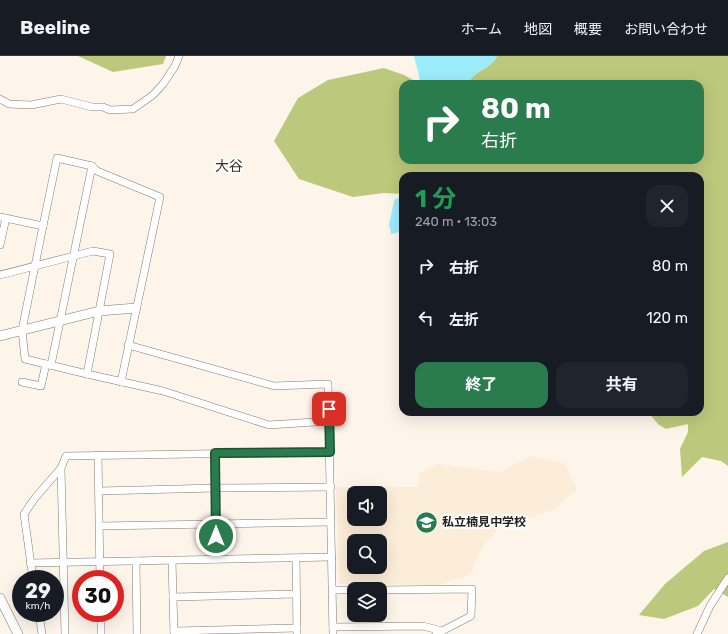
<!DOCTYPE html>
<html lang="ja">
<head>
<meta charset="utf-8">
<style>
  body { margin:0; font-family:Rubik,"Noto Sans JP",sans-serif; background:#20242c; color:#f1f3f6; height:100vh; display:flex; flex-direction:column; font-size:15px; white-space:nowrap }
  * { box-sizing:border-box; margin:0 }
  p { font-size:13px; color:#9ea1a6 }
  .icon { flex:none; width:22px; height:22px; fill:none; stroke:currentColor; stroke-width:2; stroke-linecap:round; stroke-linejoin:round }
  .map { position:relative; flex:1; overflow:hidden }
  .sheet { position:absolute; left:399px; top:116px; width:305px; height:244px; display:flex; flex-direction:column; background:#171b24; border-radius:12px; box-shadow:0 4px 16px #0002 }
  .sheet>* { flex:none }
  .hud { position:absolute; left:399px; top:24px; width:305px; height:84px; border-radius:12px; box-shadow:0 4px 16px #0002; background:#2b7c4d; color:#fff; overflow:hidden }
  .controls { position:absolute; left:347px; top:430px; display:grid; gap:8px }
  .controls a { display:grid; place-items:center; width:40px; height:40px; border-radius:8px; background:#171b24; box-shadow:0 4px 16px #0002; font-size:20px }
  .speed { position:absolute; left:12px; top:514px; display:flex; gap:8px; font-size:20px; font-weight:700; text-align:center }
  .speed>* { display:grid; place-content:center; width:52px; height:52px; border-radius:50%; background:#171b24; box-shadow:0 4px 16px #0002; line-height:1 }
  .speed small { font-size:10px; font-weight:400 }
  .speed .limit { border:6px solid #d22; background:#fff; color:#111 }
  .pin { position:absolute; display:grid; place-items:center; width:34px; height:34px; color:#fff; margin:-17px; border-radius:8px; box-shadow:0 2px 6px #0006 }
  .me { position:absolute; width:44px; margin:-22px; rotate:0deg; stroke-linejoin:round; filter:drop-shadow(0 0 3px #0008) }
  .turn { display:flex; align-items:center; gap:14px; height:84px; padding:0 16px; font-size:18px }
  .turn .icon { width:52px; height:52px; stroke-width:2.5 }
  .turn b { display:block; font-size:28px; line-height:34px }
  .round { display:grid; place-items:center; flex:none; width:42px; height:42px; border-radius:12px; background:#20242c }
  .headline { display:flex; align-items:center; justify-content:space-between; height:68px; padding:0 16px }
  h1 { font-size:24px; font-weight:700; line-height:30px; color:#1e9e55 }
  .action { display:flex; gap:8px; margin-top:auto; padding:8px 16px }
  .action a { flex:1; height:46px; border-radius:12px; background:#2b7c4d; color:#fff; font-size:16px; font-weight:700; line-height:46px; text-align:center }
  .action a+a { background:#20242c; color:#f1f3f6 }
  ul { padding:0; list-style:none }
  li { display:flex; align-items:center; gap:12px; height:52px; padding:0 16px }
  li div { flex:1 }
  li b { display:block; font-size:15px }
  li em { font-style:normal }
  header { display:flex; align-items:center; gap:24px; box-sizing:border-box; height:56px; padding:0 20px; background:#171b24; border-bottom:1px solid #363941 }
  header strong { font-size:19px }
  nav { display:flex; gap:22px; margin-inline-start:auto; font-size:14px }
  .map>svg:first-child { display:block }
  .built { fill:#fbedd8; fill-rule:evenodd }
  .forest { fill:#bcc87b }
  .water { fill:#9decfb }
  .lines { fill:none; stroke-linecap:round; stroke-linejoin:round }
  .minor-casing { stroke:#837a6d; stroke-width:8 }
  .tertiary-casing { stroke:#837a6d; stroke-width:10 }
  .minor { stroke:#fff; stroke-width:7 }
  .tertiary { stroke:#fff; stroke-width:9 }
  .route-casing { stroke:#1c5132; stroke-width:10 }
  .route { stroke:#2b7c4d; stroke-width:7 }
  .labels { text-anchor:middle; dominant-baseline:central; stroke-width:4; stroke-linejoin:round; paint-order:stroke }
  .poi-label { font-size:12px; font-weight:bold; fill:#221e19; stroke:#fff; text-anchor:start }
  .quarter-label { font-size:14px; fill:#3a3227; stroke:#fff }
</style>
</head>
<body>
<header>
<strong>Beeline</strong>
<nav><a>ホーム</a><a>地図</a><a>概要</a><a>お問い合わせ</a></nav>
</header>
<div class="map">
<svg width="728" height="578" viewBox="0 0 728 578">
  <rect width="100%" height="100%" fill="#fdf5ea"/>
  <path class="built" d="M530 400 565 408 577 433 555 453 524 464 504 467 482 491 471 518 439 529 339 528 336 431H419V418L438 408 501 416ZM354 437H380V463H354ZM354 485H380V511H354Z"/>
  <g class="forest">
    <path d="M78 0H166L163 8 113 16Z"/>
    <path d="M497 0H728V410L721 405 702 401 682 421 680 393 688 376V368L666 373 659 369 648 356H700V120H403V138L384 137 353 141 299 123 274 85 298 42 328 24 384 12 404 19 420 28H403V104H700V28H468C474 14 491 13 497 0Z"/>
    <path d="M728 486V541L714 533 698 550 664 563 639 559 665 528 704 495Z"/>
  </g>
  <g class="water">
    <path d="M414 0H497C491 13 474 14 468 28H421Z"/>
    <path d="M400 142 403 146V175L391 178 389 168 394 146 395 143Z"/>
  </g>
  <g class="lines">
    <defs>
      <g id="minor">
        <path d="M0 43 9 48 31 49 61 43 92 51H103L110 54 133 53 153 39 163 28 175 10 179 0"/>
        <path d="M0 161 43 170 57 102 92 110 97 115 160 141 121 326"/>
        <path d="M0 189 6 162"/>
        <path d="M0 219 93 195 110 198 87 318 25 303 22 274 43 170"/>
        <path d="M128 289 274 330 328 328 333 578"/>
        <path d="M51 309 92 110"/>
        <path d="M87 318 163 335 269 369 330 365"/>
        <path d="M22 326 41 330 46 308"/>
        <path d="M215 397 216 503"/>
        <path d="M98 399 100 523"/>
        <path d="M61 412 65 578"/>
        <path d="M99 435 216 432 331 431"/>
        <path d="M100 470 331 466"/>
        <path d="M296 503 297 578"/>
        <path d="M172 504 174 578"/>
        <path d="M136 505 137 578"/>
        <path d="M30 507 332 501"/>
        <path d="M33 523 24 458 35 442 61 412 66 400 330 396"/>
        <path d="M333 534H354"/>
        <path d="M380 534 472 533 471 560 436 578"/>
        <path d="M173 541 296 538"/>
        <path d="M39 557 42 578"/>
        <path d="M101 557V578"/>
        <path d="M333 571 423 570 442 575"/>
        <path d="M174 575 297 572"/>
        <path d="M697 578 710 550 728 522"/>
      </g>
      <g id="tertiary">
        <path d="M0 280 99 255 136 252"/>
        <path d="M0 542 18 578"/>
      </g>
    </defs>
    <use href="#minor" class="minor-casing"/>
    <use href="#tertiary" class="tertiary-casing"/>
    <use href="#minor" class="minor"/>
    <use href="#tertiary" class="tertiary"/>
  </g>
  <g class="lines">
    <defs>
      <path id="route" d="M216 480 215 397 330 396 329 353"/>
    </defs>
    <use href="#route" class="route-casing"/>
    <use href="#route" class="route"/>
  </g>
  <defs>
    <symbol id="school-disc" viewBox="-11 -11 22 22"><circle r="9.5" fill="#2b7c4d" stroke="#fff"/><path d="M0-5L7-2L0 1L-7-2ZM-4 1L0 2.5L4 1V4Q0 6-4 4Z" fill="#fff"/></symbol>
  </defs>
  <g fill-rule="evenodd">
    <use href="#school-disc" x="414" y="454" width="25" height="25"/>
  </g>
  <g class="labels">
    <g class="poi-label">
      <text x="442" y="466">私立楠見中学校</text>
    </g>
    <g class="quarter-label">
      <text x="229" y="110">大谷</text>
    </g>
  </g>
</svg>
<div class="controls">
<a><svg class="icon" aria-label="sound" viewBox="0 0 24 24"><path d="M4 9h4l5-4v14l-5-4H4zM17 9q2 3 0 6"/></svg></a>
<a><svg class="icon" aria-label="search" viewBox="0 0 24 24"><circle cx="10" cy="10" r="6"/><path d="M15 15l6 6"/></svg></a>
<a><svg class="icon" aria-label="layers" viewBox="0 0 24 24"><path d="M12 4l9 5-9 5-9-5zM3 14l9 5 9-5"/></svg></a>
</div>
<div class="speed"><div>29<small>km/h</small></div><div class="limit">30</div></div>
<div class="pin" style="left:329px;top:353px;background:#d93025"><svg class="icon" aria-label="arrive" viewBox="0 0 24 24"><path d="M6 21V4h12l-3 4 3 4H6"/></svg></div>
<svg class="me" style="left:216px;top:480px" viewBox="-20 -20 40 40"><circle r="17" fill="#2b7c4d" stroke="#fff" stroke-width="3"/><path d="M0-11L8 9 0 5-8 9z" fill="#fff"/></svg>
<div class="hud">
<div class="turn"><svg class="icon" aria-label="right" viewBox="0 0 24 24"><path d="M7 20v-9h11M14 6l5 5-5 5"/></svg><div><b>80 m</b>右折</div></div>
</div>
<section class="sheet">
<div class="headline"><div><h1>1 分</h1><p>240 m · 13:03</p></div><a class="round"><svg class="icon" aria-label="close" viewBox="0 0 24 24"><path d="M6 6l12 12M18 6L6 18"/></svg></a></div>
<ul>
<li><svg class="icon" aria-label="right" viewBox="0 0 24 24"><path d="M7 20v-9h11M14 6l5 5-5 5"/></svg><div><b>右折</b></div><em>80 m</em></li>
<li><svg class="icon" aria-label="left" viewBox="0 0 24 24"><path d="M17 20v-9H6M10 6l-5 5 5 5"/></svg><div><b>左折</b></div><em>120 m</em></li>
</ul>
<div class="action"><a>終了</a><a>共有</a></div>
</section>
</div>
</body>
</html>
